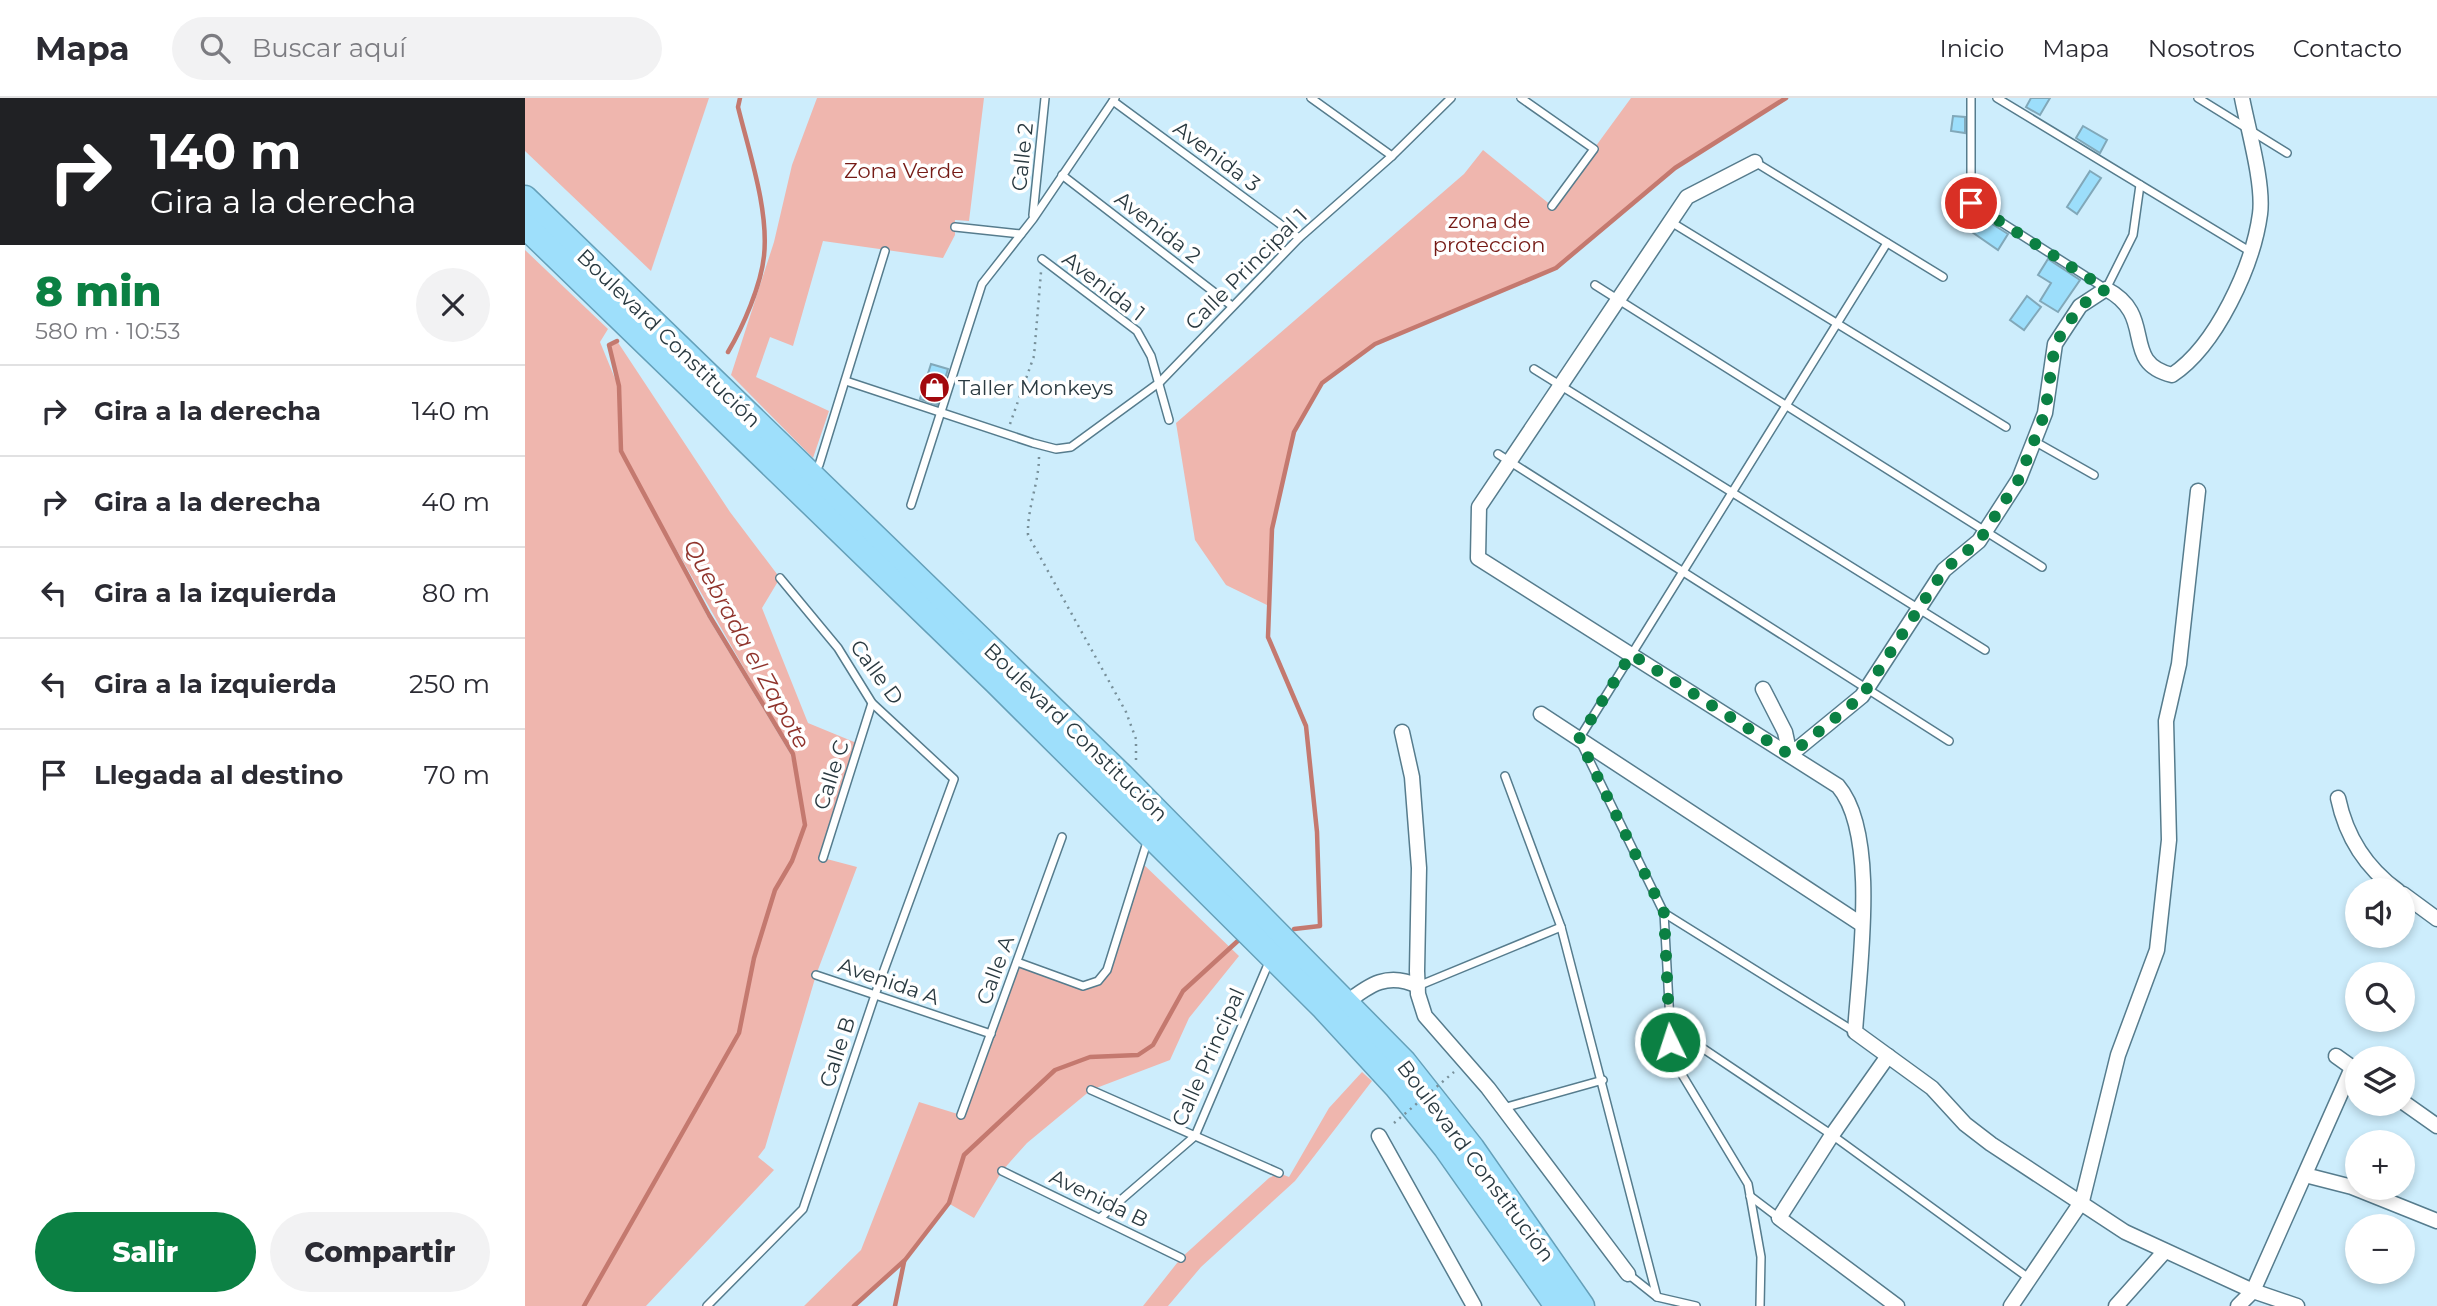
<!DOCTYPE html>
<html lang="es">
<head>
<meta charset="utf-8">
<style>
  body { margin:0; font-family:Montserrat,sans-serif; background:#f2f2f3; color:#2b2b33; height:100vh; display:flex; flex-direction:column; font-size:26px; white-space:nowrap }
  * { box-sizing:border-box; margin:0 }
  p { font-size:23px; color:#7c7c81 }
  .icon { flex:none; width:38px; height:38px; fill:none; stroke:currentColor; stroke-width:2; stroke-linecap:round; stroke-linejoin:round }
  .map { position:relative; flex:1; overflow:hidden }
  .details { display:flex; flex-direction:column; background:#fff; width:525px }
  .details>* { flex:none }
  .hud { background:#202124; color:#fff; overflow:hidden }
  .tools { position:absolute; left:1820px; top:780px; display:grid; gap:14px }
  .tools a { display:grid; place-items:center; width:70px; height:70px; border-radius:50%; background:#fff; box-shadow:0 4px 10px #0003; font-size:35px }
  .pin { position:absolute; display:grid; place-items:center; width:60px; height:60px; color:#fff; margin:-30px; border:4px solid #fff; border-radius:50%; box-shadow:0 2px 7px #0007 }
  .me { position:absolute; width:77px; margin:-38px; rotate:356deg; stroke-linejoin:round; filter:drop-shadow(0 0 5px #0008) }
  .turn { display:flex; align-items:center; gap:24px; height:147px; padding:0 35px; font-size:32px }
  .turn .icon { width:91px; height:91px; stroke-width:2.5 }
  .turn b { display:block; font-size:49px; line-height:60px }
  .round { display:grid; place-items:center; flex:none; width:74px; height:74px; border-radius:37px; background:#f2f2f3 }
  .summary { display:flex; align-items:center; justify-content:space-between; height:119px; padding:0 35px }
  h1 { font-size:42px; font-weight:800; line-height:52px; color:#0b8043 }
  .action { display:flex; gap:14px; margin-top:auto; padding:14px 35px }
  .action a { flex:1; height:80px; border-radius:42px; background:#0b8043; color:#fff; font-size:28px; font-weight:800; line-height:80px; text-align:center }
  .action a+a { background:#f2f2f3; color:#2b2b33 }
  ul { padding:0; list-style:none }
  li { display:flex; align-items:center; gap:21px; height:91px; padding:0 35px; border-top:2px solid #e1e1e2 }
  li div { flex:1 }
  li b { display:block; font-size:26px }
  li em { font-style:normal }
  header { display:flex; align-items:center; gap:42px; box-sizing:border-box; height:98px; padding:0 35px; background:#fff; border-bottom:2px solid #e1e1e2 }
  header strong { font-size:33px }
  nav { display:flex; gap:38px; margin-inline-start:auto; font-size:24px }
  .search { width:490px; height:63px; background:#f2f2f3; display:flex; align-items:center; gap:18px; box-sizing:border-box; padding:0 24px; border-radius:38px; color:#7c7c81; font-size:26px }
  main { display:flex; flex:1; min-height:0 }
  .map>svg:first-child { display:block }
  .green { fill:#efb6ae; fill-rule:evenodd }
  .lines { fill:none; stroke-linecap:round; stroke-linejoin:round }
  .stream { stroke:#c4796f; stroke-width:4.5 }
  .building { fill:#9cdefb; stroke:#81a8b9; stroke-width:2 }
  .service-casing { stroke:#567c8d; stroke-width:10 }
  .minor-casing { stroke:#567c8d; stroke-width:17 }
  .trunk-casing { stroke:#65a0b9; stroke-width:27 }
  .path { stroke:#78909a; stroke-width:2.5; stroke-dasharray:2 5; stroke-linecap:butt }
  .service { stroke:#fff; stroke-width:7 }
  .minor { stroke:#fff; stroke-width:14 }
  .trunk { stroke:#9edffb; stroke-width:24 }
  .path-bridge { stroke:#78909a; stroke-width:2.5; stroke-dasharray:2 5; stroke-linecap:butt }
  .route { stroke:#0b8043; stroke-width:12; stroke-dasharray:0 21.6 }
  .labels { text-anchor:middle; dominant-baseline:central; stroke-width:7; stroke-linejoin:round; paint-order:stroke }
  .street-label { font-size:21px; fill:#2a3a41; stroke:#fff }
  .park-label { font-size:21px; fill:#751a15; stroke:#fff }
  .poi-label { font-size:21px; fill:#2a3a41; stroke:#fff; text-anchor:start }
  .water-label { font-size:23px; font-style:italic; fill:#90342c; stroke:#fff }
</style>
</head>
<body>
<header>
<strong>Mapa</strong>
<div class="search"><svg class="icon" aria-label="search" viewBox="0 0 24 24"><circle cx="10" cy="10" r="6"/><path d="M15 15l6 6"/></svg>Buscar aquí</div>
<nav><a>Inicio</a><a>Mapa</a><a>Nosotros</a><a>Contacto</a></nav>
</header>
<main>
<section class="details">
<div class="hud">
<div class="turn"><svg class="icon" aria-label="right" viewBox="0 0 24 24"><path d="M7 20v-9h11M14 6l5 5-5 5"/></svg><div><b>140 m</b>Gira a la derecha</div></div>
</div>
<div class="summary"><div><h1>8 min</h1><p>580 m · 10:53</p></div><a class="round"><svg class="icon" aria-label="close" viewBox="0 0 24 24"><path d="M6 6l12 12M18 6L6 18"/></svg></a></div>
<ul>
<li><svg class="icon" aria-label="right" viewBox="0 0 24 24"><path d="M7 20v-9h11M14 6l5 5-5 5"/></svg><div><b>Gira a la derecha</b></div><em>140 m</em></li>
<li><svg class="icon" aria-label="right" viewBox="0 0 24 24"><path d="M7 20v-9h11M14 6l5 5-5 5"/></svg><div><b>Gira a la derecha</b></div><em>40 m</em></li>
<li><svg class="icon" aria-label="left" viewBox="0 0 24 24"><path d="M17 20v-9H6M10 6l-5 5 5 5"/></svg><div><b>Gira a la izquierda</b></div><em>80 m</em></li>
<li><svg class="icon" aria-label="left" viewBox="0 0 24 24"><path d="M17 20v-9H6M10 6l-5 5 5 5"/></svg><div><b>Gira a la izquierda</b></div><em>250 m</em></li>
<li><svg class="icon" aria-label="arrive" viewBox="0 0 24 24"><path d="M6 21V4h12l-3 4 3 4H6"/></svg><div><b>Llegada al destino</b></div><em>70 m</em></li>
</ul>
<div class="action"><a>Salir</a><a>Compartir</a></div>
</section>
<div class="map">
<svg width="1912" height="1208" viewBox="0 0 1912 1208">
  <rect width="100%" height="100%" fill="#cdedfc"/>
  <g class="green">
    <path d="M0 0H184L126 173 0 53Z"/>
    <path d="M292 0H459L444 123 430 122V137L418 160 298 143 268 248 245 239 231 279 304 313 288 360 206 277 249 144 267 67Z"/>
    <path d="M1106 0H1261L1150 70 1031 170 850 246 797 285 769 334 747 431 744 508 701 487 670 442 651 325 939 76 958 52 1027 108Z"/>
    <path d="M0 152 83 231 75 244 91 283 84 247 92 243 205 414 255 480 237 510 283 625 334 646 298 760 332 769 291 877 240 1050 233 1059 249 1072 121 1208H0ZM110 379 268 656 272 686 266 657 182 518ZM237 830 214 935 212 939 227 860Z"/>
    <path d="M616 764 714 858 664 920 645 962 566 992 502 1045 477 1073 449 1120 423 1105 380 1162 329 1208H279L336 1152 394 1004 436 1017 492 864 557 888 573 882 582 872Z"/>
    <path d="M837 974 847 983 770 1083 676 1169 643 1208H618L656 1160 744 1080 754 1075 764 1079 804 1010Z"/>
  </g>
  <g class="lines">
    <g class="stream">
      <path d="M203 254C218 229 236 187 239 158 244 112 224 54 213 9L215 0"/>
      <path d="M769 831 795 828 792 734 781 628 743 539 747 431 769 334 797 285 850 246 1031 170 1150 70 1261 0"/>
      <path d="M59 1208 214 935 229 860 250 792 267 763 280 727 268 656 184 517 96 353 94 288 84 247 92 243"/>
      <path d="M329 1208 380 1162 424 1105 439 1057 530 972 565 959 613 957 628 947 658 893 716 840"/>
      <path d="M370 1208 379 1164"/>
    </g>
  </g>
  <g class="building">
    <path d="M1506 0H1525L1515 17 1501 9Z"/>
    <path d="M1428 18 1440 19V35L1426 33Z"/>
    <path d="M1558 28 1582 42 1575 55 1551 40Z"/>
    <path d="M1565 73 1576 80 1552 116 1542 109Z"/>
    <path d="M1453 117 1483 136 1473 152 1444 132Z"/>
    <path d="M1523 161 1555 182 1533 214 1515 203 1526 185 1513 177Z"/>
    <path d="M1502 198 1516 209 1499 232 1485 222Z"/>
    <path d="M406 266 423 271 412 307 395 301Z"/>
  </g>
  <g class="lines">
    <defs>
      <g id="service">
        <path d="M786 0 867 58"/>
        <path d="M996 0 1069 51 1027 108"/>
        <path d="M1446 0V105L1581 191 1608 137 1615 87"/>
        <path d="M1472 0 1726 154"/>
        <path d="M1673 0 1762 55"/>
        <path d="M588 3 774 140"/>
        <path d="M1230 64 1418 179"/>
        <path d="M537 77 707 208"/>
        <path d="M508 117 520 0"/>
        <path d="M1146 124 1481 329"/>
        <path d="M430 129 496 136"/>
        <path d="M517 161 612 233 626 258 644 322"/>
        <path d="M1070 187 1517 469"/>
        <path d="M1009 271 1460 552"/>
        <path d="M321 283 508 345 531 351 546 349 635 284 774 140 867 58 926 0"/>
        <path d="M1509 343 1569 377"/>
        <path d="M973 356 1424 643"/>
        <path d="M294 367 360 153"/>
        <path d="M386 407 457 186 508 121 590 0"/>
        <path d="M980 678 1036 829 1132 1199"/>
        <path d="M298 760 347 605"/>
        <path d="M1139 815 1330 934"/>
        <path d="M492 864 558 888 573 883 582 872 623 741"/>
        <path d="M291 877 466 936"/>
        <path d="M893 888 1036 829"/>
        <path d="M1143 927 1307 1037 1505 1181"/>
        <path d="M566 992 754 1075"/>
        <path d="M978 1010 1078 982"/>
        <path d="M436 1017 537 739"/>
        <path d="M477 1073 656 1160"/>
        <path d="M1225 1098 1254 1120"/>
        <path d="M575 1120 670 1038 744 864"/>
        <path d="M1103 1176 1132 1199 1171 1208"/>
        <path d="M182 1208 278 1111 351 894 429 681 347 605 313 550 255 480"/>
        <path d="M1235 1208 1236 1159 1223 1086 1147 960 1139 815 1054 641 1362 145"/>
      </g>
      <g id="minor">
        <path d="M1230 64 1162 99 954 409 953 460 1313 688C1354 736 1334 871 1330 934L1407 990 1440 1026 1466 1046 1600 1134 1728 1193 1772 1208"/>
        <path d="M1238 591 1260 634 1265 657 1337 598 1419 472 1454 443 1494 381 1509 343 1520 315 1530 246 1555 208 1581 191C1633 218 1594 264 1647 277 1691 248 1728 168 1735 116 1739 86 1723 31 1717 0"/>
        <path d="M1016 616 1336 826"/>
        <path d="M877 634 887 679 894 770 892 873 893 896 900 918 963 990 1103 1176"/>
        <path d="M1813 700C1821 738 1841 770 1873 793"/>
        <path d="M1878 796 1912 821"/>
        <path d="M821 905C845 886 863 874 893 888"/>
        <path d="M1363 958 1307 1037 1254 1120 1372 1208"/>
        <path d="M1811 958 1832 973"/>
        <path d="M1878 1004 1912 1028"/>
        <path d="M854 1038 949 1208"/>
        <path d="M1780 1077 1827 1089 1912 1123"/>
        <path d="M1486 1208 1557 1103 1593 957 1632 852 1644 742 1641 623 1654 566 1673 393"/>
        <path d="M1591 1208 1640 1153"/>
        <path d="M1713 1208 1728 1193 1827 970"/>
      </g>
      <g id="trunk">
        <path d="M0 100 596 677 879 964 947 1050 1057 1208"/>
        <path d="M0 128 471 584 799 910 871 988 921 1050 1032 1208"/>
      </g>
    </defs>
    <use href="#service" class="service-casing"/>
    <use href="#minor" class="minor-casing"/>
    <use href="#trunk" class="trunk-casing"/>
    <g class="path">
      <path d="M485 326 509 258 516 174"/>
      <path d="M514 359C514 385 502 410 503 437L601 614 611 641V663"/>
    </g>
    <use href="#service" class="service"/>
    <use href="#minor" class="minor"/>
    <use href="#trunk" class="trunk"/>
    <path class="path-bridge" d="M869 1025 929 974"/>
  </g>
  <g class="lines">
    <path class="route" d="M1145 944 1139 815 1054 641 1106 556 1265 657 1337 598 1419 472 1454 443 1494 381 1509 343 1520 315 1530 246 1555 208 1581 191 1446 105"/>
  </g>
  <defs>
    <symbol id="shop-disc" viewBox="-11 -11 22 22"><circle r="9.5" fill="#a2080d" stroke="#fff"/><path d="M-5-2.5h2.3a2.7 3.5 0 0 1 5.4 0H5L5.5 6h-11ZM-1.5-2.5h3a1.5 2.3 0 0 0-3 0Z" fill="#fff"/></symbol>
  </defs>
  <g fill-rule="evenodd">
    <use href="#shop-disc" x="392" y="272" width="35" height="35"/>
  </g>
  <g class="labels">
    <g class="street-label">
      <text transform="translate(692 58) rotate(37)">Avenida 3</text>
      <text transform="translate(497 59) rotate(-84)">Calle 2</text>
      <text transform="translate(633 129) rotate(38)">Avenida 2</text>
      <text transform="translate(721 171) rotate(-45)">Calle Principal 1</text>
      <text transform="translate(579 188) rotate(38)">Avenida 1</text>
      <text transform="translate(144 240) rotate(44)">Boulevard Constitución</text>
      <text transform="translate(352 574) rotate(54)">Calle D</text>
      <text transform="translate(551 634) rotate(44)">Boulevard Constitución</text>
      <text transform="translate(306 677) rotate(-72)">Calle C</text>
      <text transform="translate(470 872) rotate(-70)">Calle A</text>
      <text transform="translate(364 883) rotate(19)">Avenida A</text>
      <text transform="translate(312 954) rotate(-72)">Calle B</text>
      <text transform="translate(683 959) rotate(-66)">Calle Principal</text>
      <text transform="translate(951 1063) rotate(53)">Boulevard Constitución</text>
      <text transform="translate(574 1100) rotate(26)">Avenida B</text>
    </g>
    <g class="park-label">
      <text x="379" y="72">Zona Verde</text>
      <text x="964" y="122">zona de<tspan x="964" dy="24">proteccion</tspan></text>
    </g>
    <g class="poi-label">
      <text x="433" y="289">Taller Monkeys</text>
    </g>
    <g class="water-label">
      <text transform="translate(222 546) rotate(61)">Quebrada el Zapote</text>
    </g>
  </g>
</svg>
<div class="tools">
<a><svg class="icon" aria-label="sound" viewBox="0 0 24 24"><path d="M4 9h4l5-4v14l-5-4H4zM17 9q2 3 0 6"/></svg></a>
<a><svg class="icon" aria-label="search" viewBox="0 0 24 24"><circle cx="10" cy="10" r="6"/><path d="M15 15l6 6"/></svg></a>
<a><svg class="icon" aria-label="layers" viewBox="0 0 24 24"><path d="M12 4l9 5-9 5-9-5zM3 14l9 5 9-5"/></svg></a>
<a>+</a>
<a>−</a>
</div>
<div class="pin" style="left:1446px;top:105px;background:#d93025"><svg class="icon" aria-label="arrive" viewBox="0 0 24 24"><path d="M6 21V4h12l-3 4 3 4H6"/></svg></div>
<svg class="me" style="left:1145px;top:944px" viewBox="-20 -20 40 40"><circle r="17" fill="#0b8043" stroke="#fff" stroke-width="3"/><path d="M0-11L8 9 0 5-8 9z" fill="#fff"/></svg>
</div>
</main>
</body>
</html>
